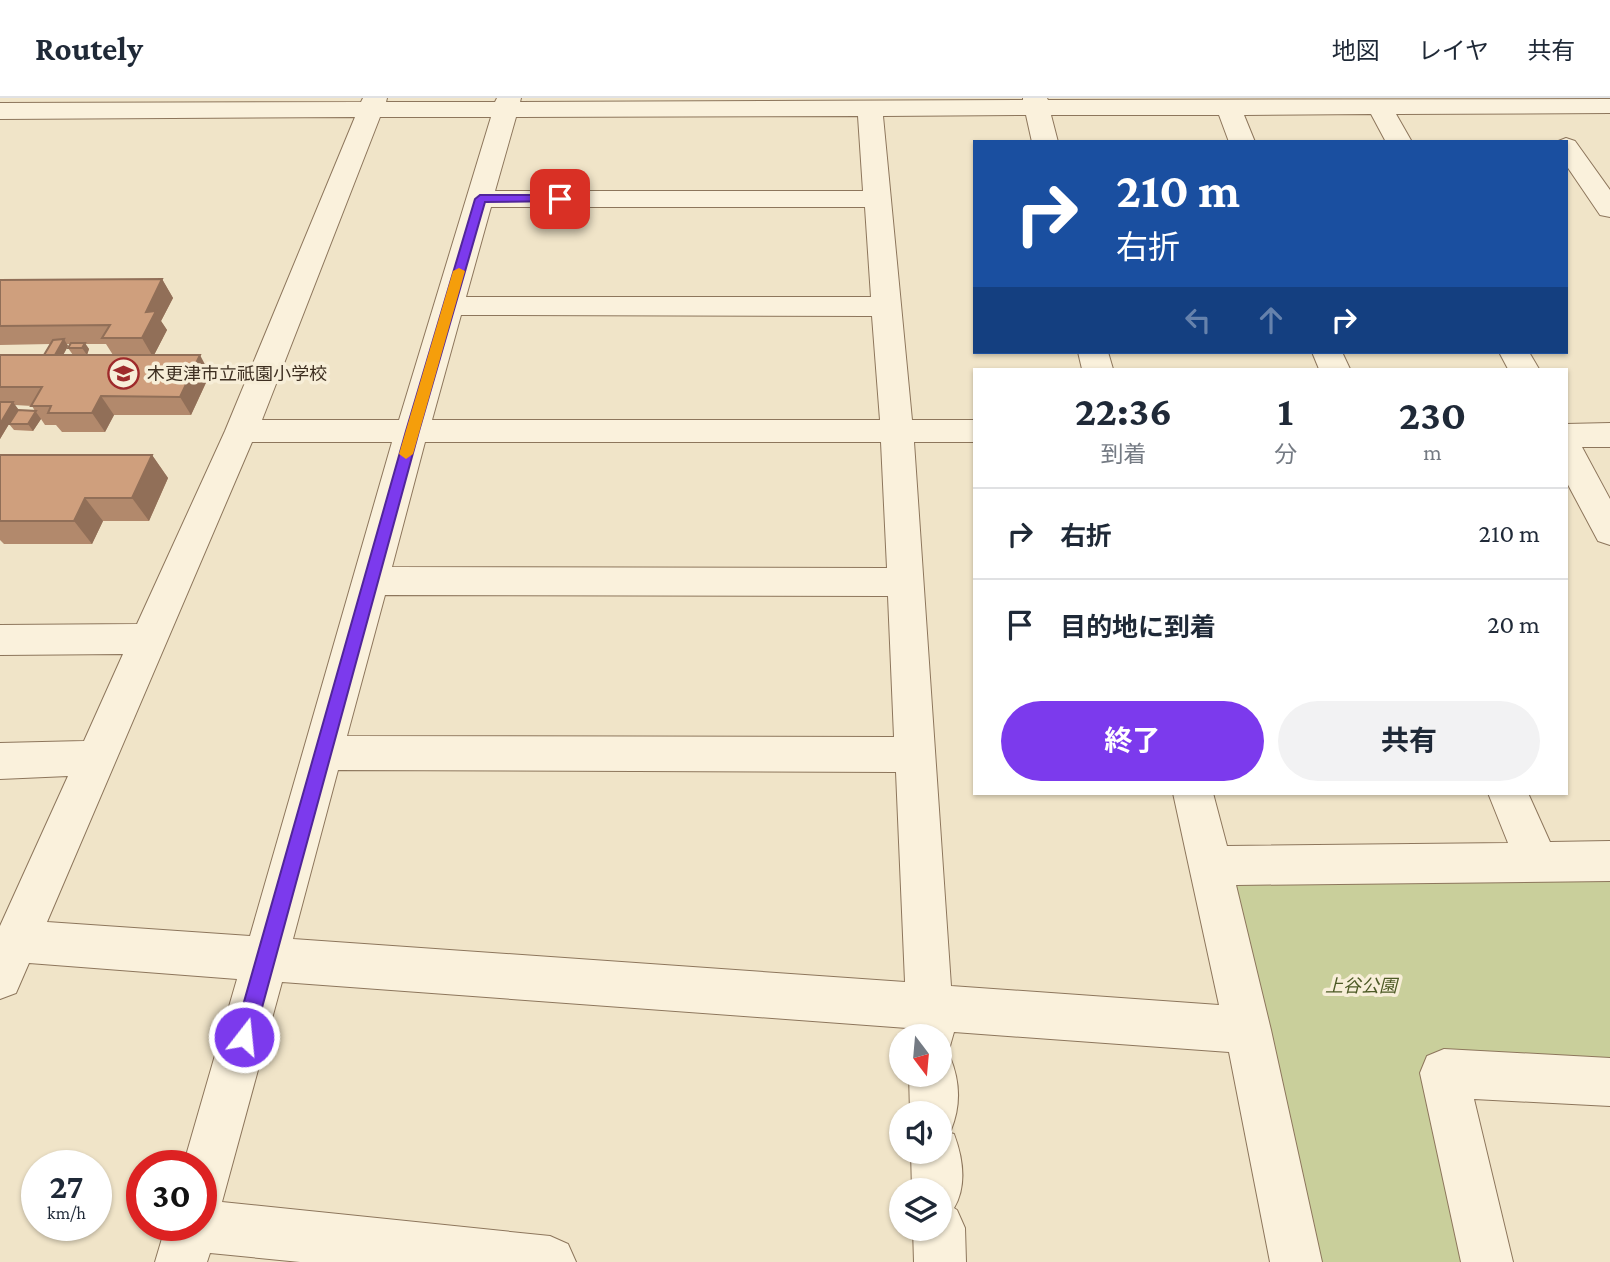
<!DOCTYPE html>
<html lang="ja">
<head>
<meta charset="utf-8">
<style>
  body { margin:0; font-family:"Crimson Pro","Noto Sans JP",serif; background:#f2f2f3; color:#1f2937; height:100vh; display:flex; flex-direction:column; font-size:26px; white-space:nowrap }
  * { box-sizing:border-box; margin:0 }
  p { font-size:23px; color:#747a83 }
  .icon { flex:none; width:38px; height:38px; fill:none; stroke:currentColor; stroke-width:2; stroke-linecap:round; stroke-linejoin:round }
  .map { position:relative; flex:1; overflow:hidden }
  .panel { position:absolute; left:973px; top:270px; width:595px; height:427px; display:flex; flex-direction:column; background:#fff; border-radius:0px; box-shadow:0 2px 5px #0004 }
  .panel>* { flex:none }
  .hud { position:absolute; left:973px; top:42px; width:595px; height:214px; border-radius:0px; box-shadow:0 2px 5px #0004; background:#1a4fa0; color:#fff; overflow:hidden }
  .needle { width:46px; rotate:164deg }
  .buttons { position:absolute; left:889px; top:926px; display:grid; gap:14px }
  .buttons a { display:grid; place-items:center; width:63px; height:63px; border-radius:50%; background:#fff; box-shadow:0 2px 5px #0004; font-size:35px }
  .speed { position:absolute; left:21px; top:1052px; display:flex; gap:14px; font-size:35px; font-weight:700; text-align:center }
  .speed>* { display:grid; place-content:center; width:91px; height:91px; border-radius:50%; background:#fff; box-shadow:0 2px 5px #0004; line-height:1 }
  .speed small { font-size:18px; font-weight:400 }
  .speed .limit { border:10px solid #d22; background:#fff; color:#111 }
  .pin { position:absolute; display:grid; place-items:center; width:60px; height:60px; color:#fff; margin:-30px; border-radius:14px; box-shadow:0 4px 10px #0006 }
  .me { position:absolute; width:77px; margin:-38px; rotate:16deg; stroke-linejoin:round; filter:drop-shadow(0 0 5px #0008) }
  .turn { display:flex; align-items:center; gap:24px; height:147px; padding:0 28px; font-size:32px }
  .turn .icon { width:91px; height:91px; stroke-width:2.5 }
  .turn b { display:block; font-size:49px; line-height:60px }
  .lanes { display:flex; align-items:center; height:66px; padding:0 28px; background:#0003; justify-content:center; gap:35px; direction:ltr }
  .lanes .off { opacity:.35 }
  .eta { display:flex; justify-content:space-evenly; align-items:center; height:119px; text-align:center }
  .eta b { font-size:42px; font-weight:700; line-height:49px }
  .button { display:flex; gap:14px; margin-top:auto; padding:14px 28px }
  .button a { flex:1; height:80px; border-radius:42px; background:#7c3aed; color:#fff; font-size:28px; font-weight:700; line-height:80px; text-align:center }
  .button a+a { background:#f2f2f3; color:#1f2937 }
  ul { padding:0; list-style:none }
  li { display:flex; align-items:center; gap:21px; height:91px; padding:0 28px; border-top:2px solid #e0e1e3 }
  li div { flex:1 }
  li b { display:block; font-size:26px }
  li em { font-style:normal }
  header { display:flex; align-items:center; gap:42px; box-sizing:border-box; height:98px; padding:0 35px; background:#fff; border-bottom:2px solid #e0e1e3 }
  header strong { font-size:33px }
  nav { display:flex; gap:38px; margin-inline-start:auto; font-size:24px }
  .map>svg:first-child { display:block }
  .green { fill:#c9cf9b }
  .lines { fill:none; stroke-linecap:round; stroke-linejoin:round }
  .minor-casing { stroke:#8d765c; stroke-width:2 }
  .minor { fill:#faf1dc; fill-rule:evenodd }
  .wall { fill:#b2896c; fill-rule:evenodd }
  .shaded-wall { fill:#916f58 }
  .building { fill:#cf9f7d; stroke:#916f58; stroke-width:2 }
  .route { fill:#7c3aed; stroke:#51269a; stroke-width:2 }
  .slow { fill:#f59e0b }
  .labels { text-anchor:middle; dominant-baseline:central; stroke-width:7; stroke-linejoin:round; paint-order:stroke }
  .poi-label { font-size:18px; fill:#3d2e20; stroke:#f7eed8; text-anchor:start }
  .park-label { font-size:18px; font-style:italic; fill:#4d5a26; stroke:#f7eed8 }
</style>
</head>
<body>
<header>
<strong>Routely</strong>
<nav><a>地図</a><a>レイヤ</a><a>共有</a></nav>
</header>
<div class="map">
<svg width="1610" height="1164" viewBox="0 0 1610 1164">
  <rect width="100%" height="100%" fill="#f0e4c8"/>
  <path class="green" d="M1610 763V984L1445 975 1487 1164H1295L1210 768Z"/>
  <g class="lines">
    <defs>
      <g id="minor">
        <path d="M363 0H387L386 4H495L497 0H521L520 4 1023 2V0H1047L1048 2 1610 1V15L1396 16 1412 44H1386L1371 16 1244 17 1255 44H1229L1219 17H1051L1058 44H1032L1026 17 883 18 912 322H975V344H914L951 888 1219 907 1173 695H1213L1227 748 1508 745 1488 695H1528L1550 744 1610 743V783L1236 787 1271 932 1322 1164H1270L1229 954 954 934 948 955 943 956 950 959C960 983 961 1008 951 1032L947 1034 954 1036C963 1060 967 1088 954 1110L957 1112 965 1130 966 1164H914L913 1130H940V1092H912L911 1054H940V1015H910L909 976H940V938H908L907 930 282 884 222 1104 550 1138 568 1146 576 1164H300L210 1155 207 1164H155L166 1127H201V1068H183L237 881 29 865 16 895 0 901V828L68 678 0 681V645L84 643 123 556 0 557V527L137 526 225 333 355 19 0 21V5L361 4ZM858 18 863 93H495L516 19ZM380 19H491L399 322H262ZM491 109H865L871 199H466ZM461 217 872 218 880 322H432ZM252 344H392L250 838 47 824ZM425 344H881L887 470 392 469ZM385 497 888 498 894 639 347 638ZM338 672 896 674 905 884 293 841Z"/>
        <path d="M1566 40 1575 43 1610 92V119L1600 117 1566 67V44H1556Z"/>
        <path d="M1078 254H1108L1113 271H1082Z"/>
        <path d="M1312 254H1342L1350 271H1319Z"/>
        <path d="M1499 254H1529L1539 271H1508Z"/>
        <path d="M1610 325V349H1582L1610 401V447L1598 443 1566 383V326Z"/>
        <path d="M1444 951 1610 960V1008L1474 1001 1513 1164H1461L1420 975 1427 958Z"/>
      </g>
    </defs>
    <use href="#minor" class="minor-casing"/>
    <use href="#minor" class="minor"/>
  </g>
  <g class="wall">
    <path d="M162 181 173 200 161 223 167 232 154 257 210 276 191 317H114L105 334H62L56 327H45L41 321 33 333 14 332 9 326 0 341V257H44L50 246 0 247V182ZM67 246H70L68 250 73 257H63L68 248ZM85 246H106L113 257H87L89 251ZM15 307 32 308 35 313 10 325 18 311Z"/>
    <path d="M0 357H152L168 380 149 423H103L92 446H4L0 442Z"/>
  </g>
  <g class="shaded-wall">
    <path d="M162 181 173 200 161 223 167 232 153 259 142 240 146 214Z"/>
    <path d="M64 241 68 248 54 274 49 267Z"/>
    <path d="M85 245 89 251 87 257 82 250Z"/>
    <path d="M200 257 210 276 191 317 180 299Z"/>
    <path d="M101 298 114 317 105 334 92 315Z"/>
    <path d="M13 304 18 311 0 341V325Z"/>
    <path d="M36 314 41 321 33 333 28 326Z"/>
    <path d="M152 357 168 380 149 423 132 400Z"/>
    <path d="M85 400 103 423 92 446 74 423Z"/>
  </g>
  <g class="building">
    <path d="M162 181 146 214 156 213 142 240H102L110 227 0 228V182Z"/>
    <path d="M64 241 55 257H44L53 242Z"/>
    <path d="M71 245H85L82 250H68Z"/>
    <path d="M0 257H200L180 299 101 298 92 315H48L51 308H31L42 289H0Z"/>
    <path d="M0 304H13L0 326Z"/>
    <path d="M18 312 36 313 28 326H9Z"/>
    <path d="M0 357H152L132 400H85L74 423H0Z"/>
  </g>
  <path class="route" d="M560 97 564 98V103L485 104 419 333 254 939 251 945 244 948 237 945 234 939 406 333 475 101 480 97Z"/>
  <path class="slow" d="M459 170 465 173 413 356 406 361 399 356 453 173Z"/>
  <defs>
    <symbol id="school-ring" viewBox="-11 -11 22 22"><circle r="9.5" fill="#f7eed8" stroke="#9e2a2b" stroke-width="1.5"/><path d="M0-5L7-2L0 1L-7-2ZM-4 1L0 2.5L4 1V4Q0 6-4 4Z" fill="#9e2a2b"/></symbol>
  </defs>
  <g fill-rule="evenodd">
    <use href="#school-ring" x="106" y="258" width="35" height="35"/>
  </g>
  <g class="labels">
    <g class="poi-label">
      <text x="147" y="276">木更津市立祇園小学校</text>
    </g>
    <g class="park-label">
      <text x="1361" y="888">上谷公園</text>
    </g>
  </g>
</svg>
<div class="buttons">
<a><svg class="needle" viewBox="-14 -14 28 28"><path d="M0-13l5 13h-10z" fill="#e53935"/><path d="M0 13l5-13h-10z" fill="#747a83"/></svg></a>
<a><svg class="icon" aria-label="sound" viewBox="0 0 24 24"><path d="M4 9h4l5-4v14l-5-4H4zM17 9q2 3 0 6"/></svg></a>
<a><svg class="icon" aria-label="layers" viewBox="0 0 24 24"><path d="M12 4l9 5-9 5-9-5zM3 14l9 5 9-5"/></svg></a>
</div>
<div class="speed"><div>27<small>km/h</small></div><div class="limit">30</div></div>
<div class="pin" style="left:560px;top:101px;background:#d93025"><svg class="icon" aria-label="arrive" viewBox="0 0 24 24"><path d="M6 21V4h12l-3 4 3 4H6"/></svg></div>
<svg class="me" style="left:244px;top:939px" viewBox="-20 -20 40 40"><circle r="17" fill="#7c3aed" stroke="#fff" stroke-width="3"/><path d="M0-11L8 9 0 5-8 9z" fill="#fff"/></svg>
<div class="hud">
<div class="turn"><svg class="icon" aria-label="right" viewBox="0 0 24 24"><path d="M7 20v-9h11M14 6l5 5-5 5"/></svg><div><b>210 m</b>右折</div></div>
<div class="lanes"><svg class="icon off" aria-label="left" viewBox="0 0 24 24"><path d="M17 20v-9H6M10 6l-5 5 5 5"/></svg><svg class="icon off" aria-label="ahead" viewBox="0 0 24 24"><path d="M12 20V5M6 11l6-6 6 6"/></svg><svg class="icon" aria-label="right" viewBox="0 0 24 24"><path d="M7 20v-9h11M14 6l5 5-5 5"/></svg></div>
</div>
<section class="panel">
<div class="eta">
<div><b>22:36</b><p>到着</p></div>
<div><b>1</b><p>分</p></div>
<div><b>230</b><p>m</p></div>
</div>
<ul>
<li><svg class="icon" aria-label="right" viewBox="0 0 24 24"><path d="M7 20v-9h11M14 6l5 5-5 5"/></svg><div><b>右折</b></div><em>210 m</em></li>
<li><svg class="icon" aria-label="arrive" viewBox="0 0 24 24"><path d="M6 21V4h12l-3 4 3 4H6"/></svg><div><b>目的地に到着</b></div><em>20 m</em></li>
</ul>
<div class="button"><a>終了</a><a>共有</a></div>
</section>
</div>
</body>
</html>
